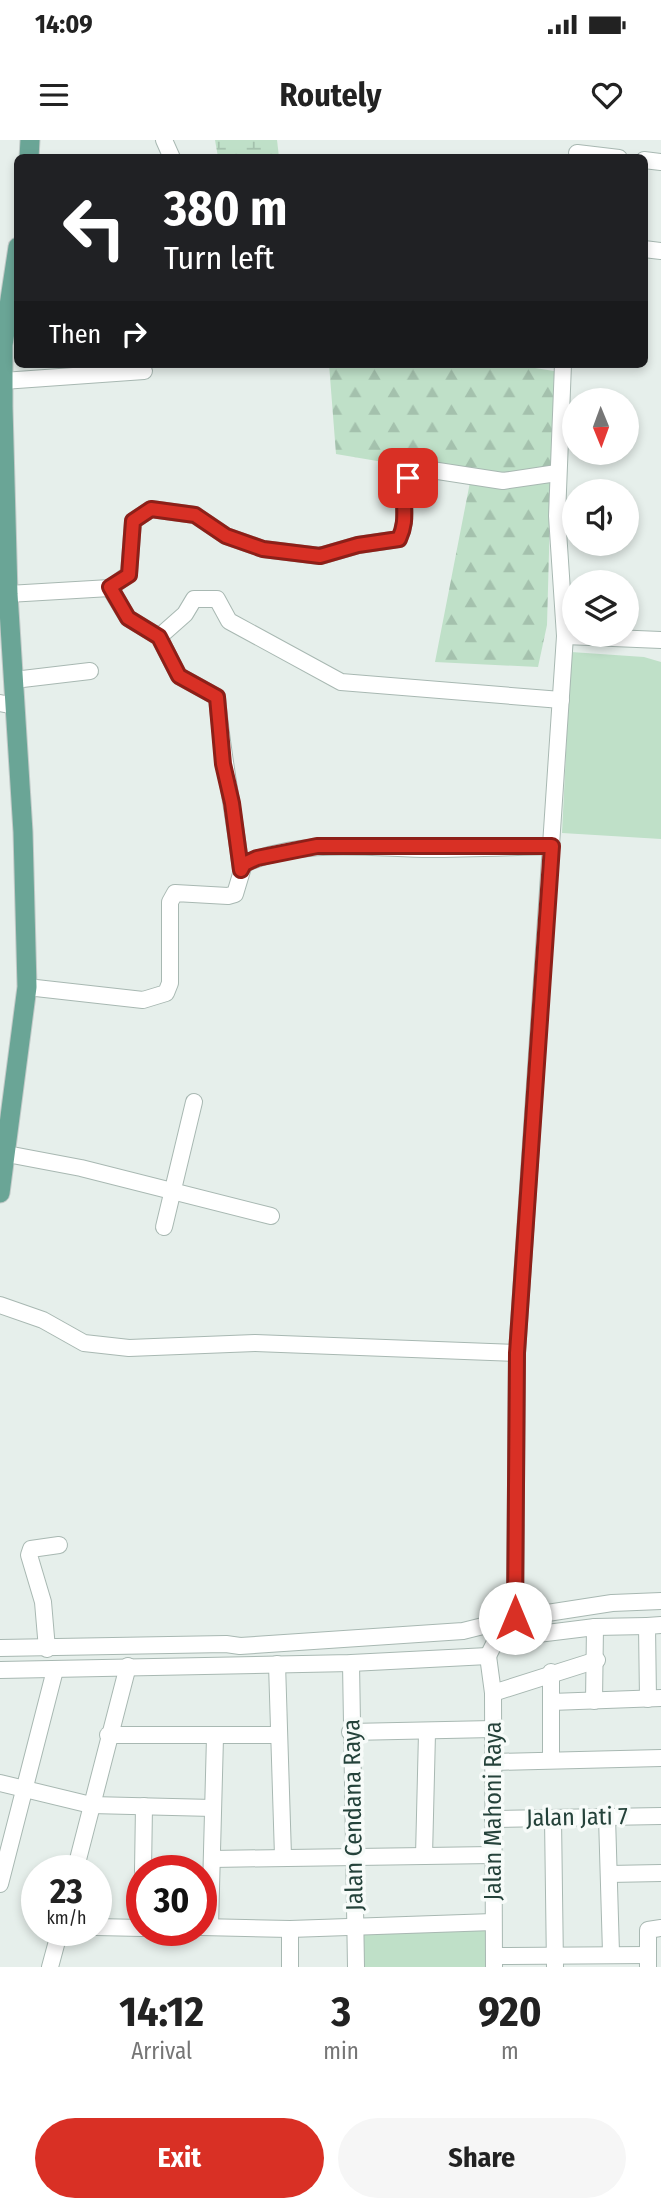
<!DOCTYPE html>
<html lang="en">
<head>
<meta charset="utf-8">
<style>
  body { margin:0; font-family:"Fira Sans Condensed",sans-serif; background:#f6f6f6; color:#222; height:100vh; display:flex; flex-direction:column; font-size:26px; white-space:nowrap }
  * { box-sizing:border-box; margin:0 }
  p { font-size:23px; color:#767676 }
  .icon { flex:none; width:38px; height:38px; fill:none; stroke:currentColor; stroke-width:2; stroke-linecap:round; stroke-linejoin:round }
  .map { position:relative; height:1827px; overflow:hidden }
  .side { display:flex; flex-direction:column; background:#fff; flex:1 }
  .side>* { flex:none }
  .banner { position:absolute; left:14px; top:14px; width:634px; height:214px; border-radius:10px; box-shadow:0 4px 10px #0003; background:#202124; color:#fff; overflow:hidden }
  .needle { width:46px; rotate:179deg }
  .buttons { position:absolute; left:562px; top:248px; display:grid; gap:14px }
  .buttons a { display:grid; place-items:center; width:77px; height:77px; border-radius:50%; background:#fff; box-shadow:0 4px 10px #0003; font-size:35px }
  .speed { position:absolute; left:21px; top:1715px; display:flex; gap:14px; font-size:35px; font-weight:700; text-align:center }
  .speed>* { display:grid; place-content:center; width:91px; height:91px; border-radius:50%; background:#fff; box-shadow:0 4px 10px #0003; line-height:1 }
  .speed small { font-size:18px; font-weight:400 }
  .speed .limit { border:10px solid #d22; background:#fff; color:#111 }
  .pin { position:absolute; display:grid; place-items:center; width:60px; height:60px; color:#fff; margin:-30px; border-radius:14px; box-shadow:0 4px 10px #0006 }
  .me { position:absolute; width:77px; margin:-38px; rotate:0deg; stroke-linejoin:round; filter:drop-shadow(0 0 5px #0008) }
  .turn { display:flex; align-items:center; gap:24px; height:147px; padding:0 35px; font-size:32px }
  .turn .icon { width:91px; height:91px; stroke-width:2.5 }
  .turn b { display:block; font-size:49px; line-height:60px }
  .then { display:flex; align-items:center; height:66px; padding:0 35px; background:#0003; gap:14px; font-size:26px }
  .eta { display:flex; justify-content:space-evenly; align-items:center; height:119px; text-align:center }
  .eta b { font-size:42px; font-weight:700; line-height:49px }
  .button { display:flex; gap:14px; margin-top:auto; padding:14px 35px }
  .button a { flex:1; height:80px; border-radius:42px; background:#d93025; color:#fff; font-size:28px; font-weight:700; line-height:80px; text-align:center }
  .button a+a { background:#f6f6f6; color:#222 }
  .status { display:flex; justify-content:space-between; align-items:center; height:49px; padding:0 35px; background:#fff; direction:ltr }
  .status svg { height:19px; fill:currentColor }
  header { display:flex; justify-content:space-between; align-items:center; height:91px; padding:0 35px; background:#fff; font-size:32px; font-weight:700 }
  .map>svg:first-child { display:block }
  .grass { fill:#bfe0c8 }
  .forest { fill:url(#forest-firs) }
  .wetland { fill:url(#wetland-marsh) }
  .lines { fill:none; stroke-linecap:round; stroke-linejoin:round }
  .minor-casing { stroke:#a8b8b2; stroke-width:18 }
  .major-casing { stroke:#c2cac8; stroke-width:21 }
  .minor { stroke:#fff; stroke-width:16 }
  .major { stroke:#6aa596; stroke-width:19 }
  .route-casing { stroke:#8d1f18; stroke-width:18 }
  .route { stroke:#d93025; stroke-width:12 }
  .labels { text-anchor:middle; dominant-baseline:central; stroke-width:7; stroke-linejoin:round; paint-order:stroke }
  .street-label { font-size:24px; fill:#24423a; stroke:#f7fbf9 }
</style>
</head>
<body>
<div class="status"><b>14:09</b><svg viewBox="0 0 49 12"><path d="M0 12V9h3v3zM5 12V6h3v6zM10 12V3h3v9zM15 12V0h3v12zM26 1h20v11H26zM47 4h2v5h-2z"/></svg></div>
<header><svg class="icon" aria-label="menu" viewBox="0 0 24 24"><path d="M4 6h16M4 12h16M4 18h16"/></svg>Routely<svg class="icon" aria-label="heart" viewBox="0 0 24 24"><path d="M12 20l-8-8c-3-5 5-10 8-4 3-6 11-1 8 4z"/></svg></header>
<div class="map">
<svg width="661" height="1827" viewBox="0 0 661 1827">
  <defs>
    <pattern id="forest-firs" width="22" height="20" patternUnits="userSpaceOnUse" patternTransform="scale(1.75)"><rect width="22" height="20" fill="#bfe0c8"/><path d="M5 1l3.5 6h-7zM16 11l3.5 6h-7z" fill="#a4c1ad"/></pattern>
    <pattern id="wetland-marsh" width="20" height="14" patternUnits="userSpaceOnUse" patternTransform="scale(1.75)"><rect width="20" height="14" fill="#bfe0c8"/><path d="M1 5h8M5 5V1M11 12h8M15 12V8" fill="none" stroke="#a4c1ad"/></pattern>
  </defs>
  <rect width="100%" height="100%" fill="#e6efeb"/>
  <g class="grass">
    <path d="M571 512 644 517 661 522V699L562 693Z"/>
    <path d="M490 1780 491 1827H355L353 1785Z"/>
  </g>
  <path class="forest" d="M329 224H510L554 231 547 485 538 527 435 522 471 337 336 314Z"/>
  <path class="wetland" d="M215 0H277L279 17H218Z"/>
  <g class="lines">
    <defs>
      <g id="minor">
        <path d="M164 0 172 18"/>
        <path d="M577 13 619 18"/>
        <path d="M644 20 661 22"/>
        <path d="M644 109 661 111"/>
        <path d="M3 241 144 231"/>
        <path d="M110 448 128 478 159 497 179 536 217 557C222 616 234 672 241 730"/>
        <path d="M8 454 110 448 129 434 133 381 151 369 195 375 226 396 263 409 320 416 358 405 399 399C410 376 399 363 408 338L425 329 503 341 557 333"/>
        <path d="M565 496 661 500"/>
        <path d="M159 497 185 474 194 459H217L229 481 341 542 561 560"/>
        <path d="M14 540 90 531"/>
        <path d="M0 563 15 566"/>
        <path d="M27 847 143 860 166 853 170 843V762L175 753 228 756 235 754 244 724C301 698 368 708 429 709 470 709 511 707 552 706"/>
        <path d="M7 1014 81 1028 271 1076"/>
        <path d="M164 1087 194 962"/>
        <path d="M0 1165 43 1180 84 1203 129 1208 255 1203 517 1213"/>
        <path d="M515 1478 517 1213 565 496 557 376 563 224"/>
        <path d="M0 1508 226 1504 240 1506 463 1491 515 1478 612 1463 661 1461"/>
        <path d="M47 1509 43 1462 29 1415 31 1409 59 1405"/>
        <path d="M488 1516 493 1553 494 1827"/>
        <path d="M488 1516 495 1502 506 1498 595 1487 647 1486"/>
        <path d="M351 1523 356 1827"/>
        <path d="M277 1524 283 1716"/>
        <path d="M0 1530 351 1523 488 1516"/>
        <path d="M551 1532V1562L661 1558"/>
        <path d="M493 1553 597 1520"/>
        <path d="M648 1559 647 1486 661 1485"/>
        <path d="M594 1561 595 1487"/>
        <path d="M551 1562V1620"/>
        <path d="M350 1592 493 1589"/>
        <path d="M108 1595H278"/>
        <path d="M494 1622 661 1618"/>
        <path d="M0 1643 91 1665 213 1668"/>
        <path d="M607 1677 611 1813"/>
        <path d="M553 1678 555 1827"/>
        <path d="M493 1679 661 1676"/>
        <path d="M424 1716 427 1593"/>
        <path d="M212 1719 493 1715"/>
        <path d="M75 1731 128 1526"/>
        <path d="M143 1731 144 1666"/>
        <path d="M609 1734 661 1733"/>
        <path d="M0 1744 55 1530"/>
        <path d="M96 1787 142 1788"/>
        <path d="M201 1787 290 1789 493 1782"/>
        <path d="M210 1787 215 1597"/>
        <path d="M290 1789V1827"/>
        <path d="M494 1816 648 1815"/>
        <path d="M50 1827 60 1790"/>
        <path d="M648 1827V1790L661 1788"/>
      </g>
      <g id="major">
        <path d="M29 18 30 0"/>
        <path d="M0 1053 27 847 23 692 8 454 3 267V205L18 107"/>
      </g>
    </defs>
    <use href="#minor" class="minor-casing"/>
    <use href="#major" class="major-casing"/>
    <use href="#minor" class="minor"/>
    <use href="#major" class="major"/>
  </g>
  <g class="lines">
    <defs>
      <path id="route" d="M408 338C399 363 410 376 399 399L358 405 320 416 263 409 226 396 195 375 151 369 133 381 129 435 110 447 128 478 159 497 179 536 217 557 223 624 232 663 241 730 244 724 257 718 317 706H552L517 1213 515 1478"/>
    </defs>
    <use href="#route" class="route-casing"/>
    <use href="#route" class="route"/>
  </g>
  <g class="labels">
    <g class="street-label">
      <text transform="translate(493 1671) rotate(-90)">Jalan Mahoni Raya</text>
      <text transform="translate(353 1675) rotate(-91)">Jalan Cendana Raya</text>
      <text transform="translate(577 1677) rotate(-1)">Jalan Jati 7</text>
    </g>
  </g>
</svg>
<div class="buttons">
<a><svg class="needle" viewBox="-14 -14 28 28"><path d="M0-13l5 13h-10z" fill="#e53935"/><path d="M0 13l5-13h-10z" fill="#767676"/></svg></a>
<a><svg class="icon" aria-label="sound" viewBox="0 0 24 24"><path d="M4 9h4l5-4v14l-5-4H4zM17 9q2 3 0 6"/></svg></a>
<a><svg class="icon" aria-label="layers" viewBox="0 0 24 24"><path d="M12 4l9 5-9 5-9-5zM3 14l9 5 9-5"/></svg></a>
</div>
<div class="speed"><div>23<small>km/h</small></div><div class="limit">30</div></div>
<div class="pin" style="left:408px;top:338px;background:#d93025"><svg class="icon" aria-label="arrive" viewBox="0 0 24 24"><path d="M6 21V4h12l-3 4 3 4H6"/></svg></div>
<svg class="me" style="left:515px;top:1478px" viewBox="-20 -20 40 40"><circle r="19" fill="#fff"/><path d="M0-13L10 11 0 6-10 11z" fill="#d93025"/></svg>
<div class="banner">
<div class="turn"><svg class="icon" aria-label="left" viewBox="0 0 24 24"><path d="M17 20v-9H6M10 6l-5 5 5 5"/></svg><div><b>380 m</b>Turn left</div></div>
<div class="then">Then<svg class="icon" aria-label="right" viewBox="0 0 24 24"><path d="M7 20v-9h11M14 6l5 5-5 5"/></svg></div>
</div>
</div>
<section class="side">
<div class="eta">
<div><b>14:12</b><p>Arrival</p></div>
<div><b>3</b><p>min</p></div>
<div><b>920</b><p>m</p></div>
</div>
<div class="button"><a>Exit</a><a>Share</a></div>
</section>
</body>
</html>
